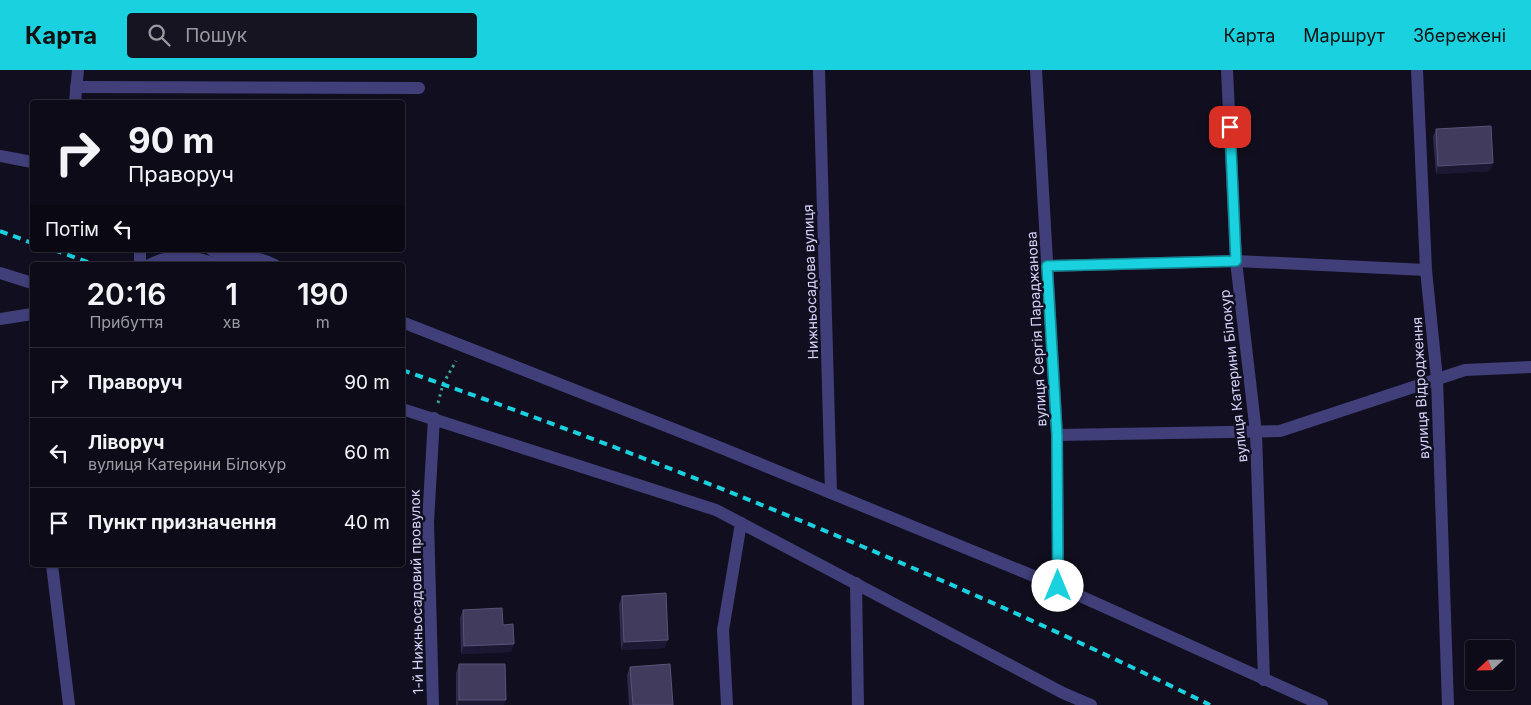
<!DOCTYPE html>
<html lang="uk">
<head>
<meta charset="utf-8">
<style>
  body { margin:0; font-family:Inter,sans-serif; background:#161420; color:#f1f3f6; height:100vh; display:flex; flex-direction:column; font-size:19px; white-space:nowrap }
  * { box-sizing:border-box; margin:0 }
  p { font-size:16px; color:#9a9ba1 }
  .icon { flex:none; width:28px; height:28px; fill:none; stroke:currentColor; stroke-width:2; stroke-linecap:round; stroke-linejoin:round }
  .map { position:relative; flex:1; overflow:hidden }
  .details { position:absolute; left:30px; top:192px; width:375px; height:305px; display:flex; flex-direction:column; background:#0d0b17; border-radius:5px; box-shadow:0 1px 4px #0004,0 0 0 1px #2d2b36 }
  .details>* { flex:none }
  .banner { position:absolute; left:30px; top:30px; width:375px; height:152px; border-radius:5px; box-shadow:0 1px 4px #0004,0 0 0 1px #2d2b36; background:#0d0b17; color:#f1f3f6; overflow:hidden }
  .needle { width:32px; rotate:248deg }
  .controls { position:absolute; left:1465px; top:570px; display:grid; gap:10px }
  .controls a { display:grid; place-items:center; width:50px; height:50px; border-radius:5px; background:#0d0b17; box-shadow:0 1px 4px #0004,0 0 0 1px #2d2b36; font-size:25px }
  .pin { position:absolute; display:grid; place-items:center; width:42px; height:42px; color:#fff; margin:-21px; border-radius:10px; box-shadow:0 2px 8px #0006 }
  .me { position:absolute; width:55px; margin:-28px; rotate:0deg; stroke-linejoin:round; filter:drop-shadow(0 0 4px #0008) }
  .turn { display:flex; align-items:center; gap:18px; height:105px; padding:0 15px; font-size:22px }
  .turn .icon { width:65px; height:65px; stroke-width:2.5 }
  .turn b { display:block; font-size:35px; line-height:42px }
  .then { display:flex; align-items:center; height:48px; padding:0 15px; background:#0003; gap:10px; font-size:19px }
  .eta { display:flex; justify-content:space-evenly; align-items:center; height:85px; text-align:center }
  .eta b { font-size:30px; font-weight:600; line-height:35px }
  ul { padding:0; list-style:none }
  li { display:flex; align-items:center; gap:15px; height:70px; padding:0 15px; border-top:1px solid #2d2b36 }
  li div { flex:1 }
  li b { display:block; font-size:19px }
  li em { font-style:normal }
  header { display:flex; align-items:center; gap:30px; box-sizing:border-box; height:70px; padding:0 25px; background:#19d1df; color:#111 }
  header strong { font-size:24px }
  nav { display:flex; gap:28px; margin-inline-start:auto; font-size:18px }
  .search { width:350px; height:45px; background:#161420; display:flex; align-items:center; gap:12px; box-sizing:border-box; padding:0 18px; border-radius:5px; color:#9a9ba1; font-size:19px }
  .map>svg:first-child { display:block }
  .lines { fill:none; stroke-linecap:round; stroke-linejoin:round }
  .path { stroke:#3ba59b; stroke-width:3; stroke-dasharray:2.5 4; stroke-linecap:butt }
  .minor { stroke:#403f79; stroke-width:12 }
  .rail { stroke:#19d1df; stroke-width:4; stroke-dasharray:8 6; stroke-linecap:butt }
  .wall { fill:#2f2a4b }
  .shaded-wall { fill:#1c1732 }
  .building { fill:#413c5e; stroke:#585376 }
  .route-casing { stroke:#108891; stroke-width:12 }
  .route { stroke:#19d1df; stroke-width:9 }
  .labels { text-anchor:middle; dominant-baseline:central; stroke-width:5; stroke-linejoin:round; paint-order:stroke }
  .street-label { font-size:14px; fill:#d5d2fa; stroke:#110f1f }
</style>
</head>
<body>
<header>
<strong>Карта</strong>
<div class="search"><svg class="icon" aria-label="search" viewBox="0 0 24 24"><circle cx="10" cy="10" r="6"/><path d="M15 15l6 6"/></svg>Пошук</div>
<nav><a>Карта</a><a>Маршрут</a><a>Збережені</a></nav>
</header>
<div class="map">
<svg width="1531" height="635" viewBox="0 0 1531 635">
  <rect width="100%" height="100%" fill="#110f1f"/>
  <g class="lines">
    <path class="path" d="M438 333 443 314 456 291"/>
    <g class="minor">
      <path d="M819 0 831 423"/>
      <path d="M1036 0 1057 365 1058 516"/>
      <path d="M1227 0 1236 191 1256 363 1264 610"/>
      <path d="M1417 0 1426 200 1437 309 1448 635"/>
      <path d="M76 17 419 18"/>
      <path d="M75 32 78 0"/>
      <path d="M0 86 32 92"/>
      <path d="M140 180V195"/>
      <path d="M212 180 229 188"/>
      <path d="M149 195C170 184 190 185 212 193"/>
      <path d="M209 195C229 184 255 185 275 195"/>
      <path d="M1047 196 1236 191 1426 200"/>
      <path d="M0 203 32 213"/>
      <path d="M0 249 32 244"/>
      <path d="M402 252 709 373 1058 516 1322 635"/>
      <path d="M402 339 716 440 1063 623 1091 635"/>
      <path d="M1057 365 1280 361 1465 300 1531 297"/>
      <path d="M52 495 69 635"/>
      <path d="M856 513 858 635"/>
      <path d="M433 635 428 452 434 348"/>
      <path d="M727 635 723 560 741 453"/>
    </g>
    <g class="rail">
      <path d="M0 161 32 173"/>
      <path d="M54 180 96 195"/>
      <path d="M402 300C678 396 948 506 1210 635"/>
    </g>
  </g>
  <g class="wall">
    <path d="M1436 59 1490 101 1436 104 1433 67Z"/>
    <path d="M622 526 665 578 621 580 619 534Z"/>
    <path d="M463 540 503 555 511 582 461 584 460 548Z"/>
    <path d="M459 594 504 635H456V603Z"/>
    <path d="M630 597 673 635H629L627 605Z"/>
  </g>
  <g class="shaded-wall">
    <path d="M1493 93 1490 101 1436 104 1438 96Z"/>
    <path d="M668 570 665 578 621 580 624 572Z"/>
    <path d="M514 574 511 582 461 584 464 576Z"/>
    <path d="M459 630H506L504 635H458Z"/>
  </g>
  <g class="building">
    <path d="M1491 56 1493 93 1438 96 1436 59Z"/>
    <path d="M666 523 668 570 624 572 622 526Z"/>
    <path d="M502 538 503 555 513 554 514 574 464 576 463 540Z"/>
    <path d="M459 594H505L506 630H459Z"/>
    <path d="M670 594 673 635H633L630 597Z"/>
  </g>
  <g class="lines">
    <defs>
      <path id="route" d="M1058 516 1057 365 1047 196 1236 191 1230 57"/>
    </defs>
    <use href="#route" class="route-casing"/>
    <use href="#route" class="route"/>
  </g>
  <g class="labels">
    <g class="street-label">
      <text transform="translate(810 212) rotate(-92)">Нижньосадова вулиця</text>
      <text transform="translate(1036 259) rotate(-93)">вулиця Сергія Параджанова</text>
      <text transform="translate(1233 306) rotate(-96)">вулиця Катерини Білокур</text>
      <text transform="translate(1420 318) rotate(-93)">вулиця Відродження</text>
      <text transform="translate(416 522) rotate(-91)">1-й Нижньосадовий провулок</text>
    </g>
  </g>
</svg>
<div class="controls">
<a><svg class="needle" viewBox="-14 -14 28 28"><path d="M0-13l5 13h-10z" fill="#e53935"/><path d="M0 13l5-13h-10z" fill="#9a9ba1"/></svg></a>
</div>
<div class="pin" style="left:1230px;top:57px;background:#d93025"><svg class="icon" aria-label="arrive" viewBox="0 0 24 24"><path d="M6 21V4h12l-3 4 3 4H6"/></svg></div>
<svg class="me" style="left:1058px;top:516px" viewBox="-20 -20 40 40"><circle r="19" fill="#fff"/><path d="M0-13L10 11 0 6-10 11z" fill="#19d1df"/></svg>
<div class="banner">
<div class="turn"><svg class="icon" aria-label="right" viewBox="0 0 24 24"><path d="M7 20v-9h11M14 6l5 5-5 5"/></svg><div><b>90 m</b>Праворуч</div></div>
<div class="then">Потім<svg class="icon" aria-label="left" viewBox="0 0 24 24"><path d="M17 20v-9H6M10 6l-5 5 5 5"/></svg></div>
</div>
<section class="details">
<div class="eta">
<div><b>20:16</b><p>Прибуття</p></div>
<div><b>1</b><p>хв</p></div>
<div><b>190</b><p>m</p></div>
</div>
<ul>
<li><svg class="icon" aria-label="right" viewBox="0 0 24 24"><path d="M7 20v-9h11M14 6l5 5-5 5"/></svg><div><b>Праворуч</b></div><em>90 m</em></li>
<li><svg class="icon" aria-label="left" viewBox="0 0 24 24"><path d="M17 20v-9H6M10 6l-5 5 5 5"/></svg><div><b>Ліворуч</b><p>вулиця Катерини Білокур</p></div><em>60 m</em></li>
<li><svg class="icon" aria-label="arrive" viewBox="0 0 24 24"><path d="M6 21V4h12l-3 4 3 4H6"/></svg><div><b>Пункт призначення</b></div><em>40 m</em></li>
</ul>
</section>
</div>
</body>
</html>
